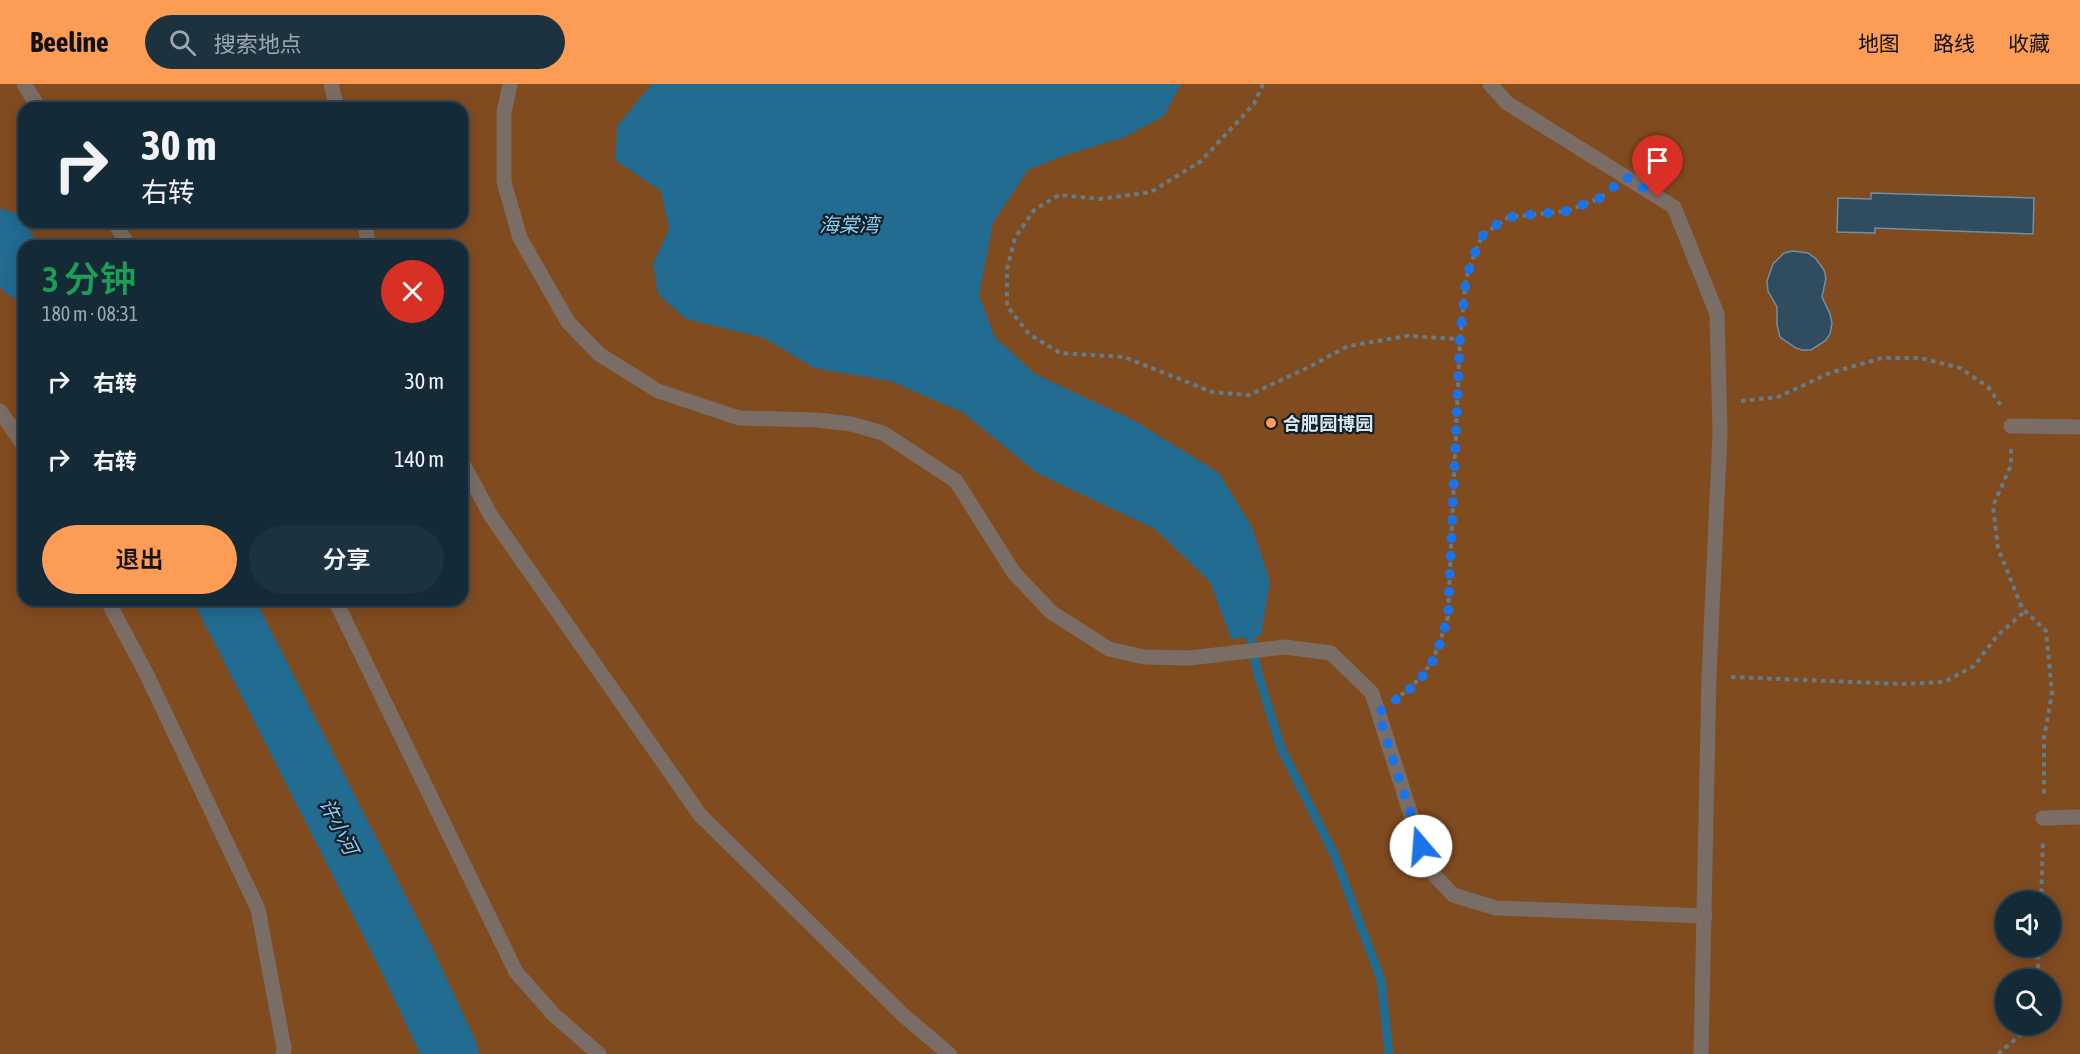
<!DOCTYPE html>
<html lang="zh">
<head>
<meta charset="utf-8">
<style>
  body { margin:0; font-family:"Asap Condensed","Noto Sans SC",sans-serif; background:#1d323f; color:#f1f3f6; height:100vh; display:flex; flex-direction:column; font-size:22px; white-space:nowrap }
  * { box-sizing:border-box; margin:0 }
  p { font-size:20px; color:#9da7ad }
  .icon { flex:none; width:33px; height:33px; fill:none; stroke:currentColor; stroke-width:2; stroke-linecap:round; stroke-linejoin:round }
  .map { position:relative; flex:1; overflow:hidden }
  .drawer { position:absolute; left:18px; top:156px; width:450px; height:366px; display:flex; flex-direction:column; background:#142a37; border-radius:18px; box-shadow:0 3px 15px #0003,0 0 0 2px #334652 }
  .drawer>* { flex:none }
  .hud { position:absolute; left:18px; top:18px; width:450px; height:126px; border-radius:18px; box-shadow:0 3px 15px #0003,0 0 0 2px #334652; background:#142a37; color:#f1f3f6; overflow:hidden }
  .buttons { position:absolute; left:1995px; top:807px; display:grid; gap:12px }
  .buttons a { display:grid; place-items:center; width:66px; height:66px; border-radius:50%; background:#142a37; box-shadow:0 3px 15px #0003,0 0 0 2px #334652; font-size:30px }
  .pin { position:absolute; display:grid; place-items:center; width:51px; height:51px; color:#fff; margin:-62px -26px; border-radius:50% 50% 50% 0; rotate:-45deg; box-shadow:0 0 6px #0007 }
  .pin .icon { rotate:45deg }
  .me { position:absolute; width:66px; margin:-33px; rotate:342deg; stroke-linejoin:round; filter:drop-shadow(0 0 4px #0008) }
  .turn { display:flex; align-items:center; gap:21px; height:126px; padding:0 24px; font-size:27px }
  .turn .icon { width:78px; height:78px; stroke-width:2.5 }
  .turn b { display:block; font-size:42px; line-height:51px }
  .round { display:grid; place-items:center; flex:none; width:63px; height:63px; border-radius:32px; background:#1d323f }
  .summary { display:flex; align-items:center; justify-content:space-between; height:102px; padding:0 24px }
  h1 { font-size:36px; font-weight:600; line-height:45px; color:#1e9e55 }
  .button { display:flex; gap:12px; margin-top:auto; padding:12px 24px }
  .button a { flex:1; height:69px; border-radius:36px; background:#fd9d55; color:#111; font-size:24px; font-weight:600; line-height:69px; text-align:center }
  .button a+a { background:#1d323f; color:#f1f3f6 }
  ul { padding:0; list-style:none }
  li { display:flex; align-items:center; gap:18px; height:78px; padding:0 24px }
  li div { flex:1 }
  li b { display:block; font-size:22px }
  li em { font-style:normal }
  header { display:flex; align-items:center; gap:36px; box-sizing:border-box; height:84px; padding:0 30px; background:#fd9d55; color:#111 }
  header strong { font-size:28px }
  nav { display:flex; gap:33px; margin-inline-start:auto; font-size:21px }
  .search { width:420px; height:54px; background:#1d323f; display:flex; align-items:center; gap:15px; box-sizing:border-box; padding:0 21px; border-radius:33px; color:#9da7ad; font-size:22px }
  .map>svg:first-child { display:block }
  .green { fill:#814b20; fill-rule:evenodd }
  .water { fill:#226b91 }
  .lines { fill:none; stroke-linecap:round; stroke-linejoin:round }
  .stream { stroke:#226b91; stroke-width:9 }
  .river { stroke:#226b91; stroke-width:56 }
  .building { fill:#2f4d5f; stroke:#6f8fa3; stroke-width:1.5 }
  .path { stroke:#637c8b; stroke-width:4; stroke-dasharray:4.5 4.5; stroke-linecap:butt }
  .service { stroke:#7a6d65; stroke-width:15 }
  .pedestrian { stroke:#7a6d65; stroke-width:15 }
  .minor { stroke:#7a6d65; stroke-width:15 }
  .route { stroke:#1a73e8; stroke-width:10; stroke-dasharray:0 18 }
  .poi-dot { fill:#fd9d55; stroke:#111e25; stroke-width:2 }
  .labels { text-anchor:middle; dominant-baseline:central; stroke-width:4.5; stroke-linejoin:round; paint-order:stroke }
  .poi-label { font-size:18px; font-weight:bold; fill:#d7e8f3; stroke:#111e25; text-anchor:start }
  .water-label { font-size:20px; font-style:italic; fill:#8bcdf5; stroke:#111e25 }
</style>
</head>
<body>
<header>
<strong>Beeline</strong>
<div class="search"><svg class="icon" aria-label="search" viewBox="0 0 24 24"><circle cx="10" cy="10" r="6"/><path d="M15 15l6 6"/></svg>搜索地点</div>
<nav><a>地图</a><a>路线</a><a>收藏</a></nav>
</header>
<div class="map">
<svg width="2080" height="970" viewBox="0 0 2080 970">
  <rect width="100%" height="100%" fill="#1a3849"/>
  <path class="green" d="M0 0H2080V970H0ZM24 24H462V138H24ZM24 162H462V516H24ZM2006 818H2050V862H2006ZM2006 896H2050V940H2006Z"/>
  <path class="water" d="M652 0H1181L1164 32 1125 53 1063 72 1028 86 993 139 979 211 995 253 1035 290 1133 336 1219 389 1252 443 1270 497 1261 552 1231 555 1210 498 1155 445 1037 389 962 328 890 297 814 284 764 254 686 235 658 210 653 180 669 145 661 107 615 76 617 42Z"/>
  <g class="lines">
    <g class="stream">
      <path d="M1248 542 1258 590 1281 664 1334 770 1381 896 1389 970"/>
      <path d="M450 968 458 970"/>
    </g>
    <g class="river">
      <path d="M0 153 24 188"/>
      <path d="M224 516 406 874 451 970"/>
    </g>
  </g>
  <g class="building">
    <path d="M1871 109 2034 114 2033 150 1875 144V149L1837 148 1838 114 1871 115Z"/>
    <path d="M1793 167 1808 169 1816 175 1824 186 1826 194 1822 213 1830 230 1832 239 1830 250 1825 257 1811 266H1802L1796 264 1780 253 1777 241V223L1768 207 1767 197 1773 180 1784 169Z"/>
  </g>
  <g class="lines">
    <g class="path">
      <path d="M1263 0 1254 20 1201 77 1151 108 1100 115 1059 111 1034 126 1015 154 1007 185V222L1029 250 1060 269 1124 273 1212 308 1249 311 1309 283 1348 262 1407 252 1460 255 1448 533C1435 573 1431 589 1396 615"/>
      <path d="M1460 255 1466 195 1478 160 1485 149 1509 133 1567 127 1600 114 1607 109"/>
      <path d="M1741 317 1778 313 1830 289 1882 274H1921L1960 284 1988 303 2002 323"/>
      <path d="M2011 365V381L1993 422 1998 464 2022 524 2046 547 2052 609 2044 654V712"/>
      <path d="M1731 593 1903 600 1944 598 1974 582 1997 552 2024 528"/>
      <path d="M2041 818 2043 755"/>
      <path d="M2037 862 2039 896"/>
      <path d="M1998 970 2033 940"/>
    </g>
    <g class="service">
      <path d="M24 0 39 24"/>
      <path d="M510 0 504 29V98L520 154 568 238 599 270 658 307 739 334 818 336 851 340 883 349 956 397 1014 489 1051 528 1109 565 1144 573 1189 574 1285 563 1331 569 1372 609 1428 784 1453 811 1496 824 1705 832"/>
      <path d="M1490 0 1507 19 1674 123 1717 230 1720 349 1709 592 1701 970"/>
      <path d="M114 138 129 162"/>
      <path d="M0 327 24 362"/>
      <path d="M107 516 146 589 258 825 284 964 283 970"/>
      <path d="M335 516 516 888 554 931 599 970"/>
    </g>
    <g class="pedestrian">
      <path d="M2011 342 2080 343"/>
      <path d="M2043 734 2080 733"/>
    </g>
    <g class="minor">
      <path d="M331 0 337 24"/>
      <path d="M364 138 369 162"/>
      <path d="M462 378 491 432 700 731 902 930 949 970"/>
    </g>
  </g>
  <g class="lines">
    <path class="route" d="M1421 762 1378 629 1418 599 1436 572 1448 533 1460 255 1466 195 1478 160 1485 148 1509 133 1567 127 1600 114 1626 93 1658 113"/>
  </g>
  <circle class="poi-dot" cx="1271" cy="339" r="6"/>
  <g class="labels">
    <g class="poi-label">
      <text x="1283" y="339">合肥园博园</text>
    </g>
    <g class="water-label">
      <text x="849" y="140">海棠湾</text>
      <text transform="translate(339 742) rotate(63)">许小河</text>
    </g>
  </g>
</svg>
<div class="buttons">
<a><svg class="icon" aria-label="sound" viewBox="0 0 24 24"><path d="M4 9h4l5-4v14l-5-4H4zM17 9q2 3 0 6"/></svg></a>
<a><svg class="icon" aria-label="search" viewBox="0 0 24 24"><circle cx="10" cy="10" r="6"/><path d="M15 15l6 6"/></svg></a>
</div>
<div class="pin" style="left:1658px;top:113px;background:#d93025"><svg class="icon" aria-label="arrive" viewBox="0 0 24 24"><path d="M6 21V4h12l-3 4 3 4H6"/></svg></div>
<svg class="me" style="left:1421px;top:762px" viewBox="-20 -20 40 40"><circle r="19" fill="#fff"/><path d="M0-13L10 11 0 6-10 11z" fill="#1a73e8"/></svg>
<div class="hud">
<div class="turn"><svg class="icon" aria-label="right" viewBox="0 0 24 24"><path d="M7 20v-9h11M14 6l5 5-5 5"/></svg><div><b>30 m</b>右转</div></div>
</div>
<section class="drawer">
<div class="summary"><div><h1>3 分钟</h1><p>180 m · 08:31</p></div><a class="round" style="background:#d93025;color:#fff"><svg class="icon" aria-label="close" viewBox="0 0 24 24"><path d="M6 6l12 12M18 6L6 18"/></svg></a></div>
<ul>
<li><svg class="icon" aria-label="right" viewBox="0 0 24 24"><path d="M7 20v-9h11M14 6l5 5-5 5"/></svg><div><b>右转</b></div><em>30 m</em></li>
<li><svg class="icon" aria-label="right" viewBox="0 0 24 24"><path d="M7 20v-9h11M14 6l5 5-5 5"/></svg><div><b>右转</b></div><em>140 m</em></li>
</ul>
<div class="button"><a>退出</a><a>分享</a></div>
</section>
</div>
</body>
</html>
